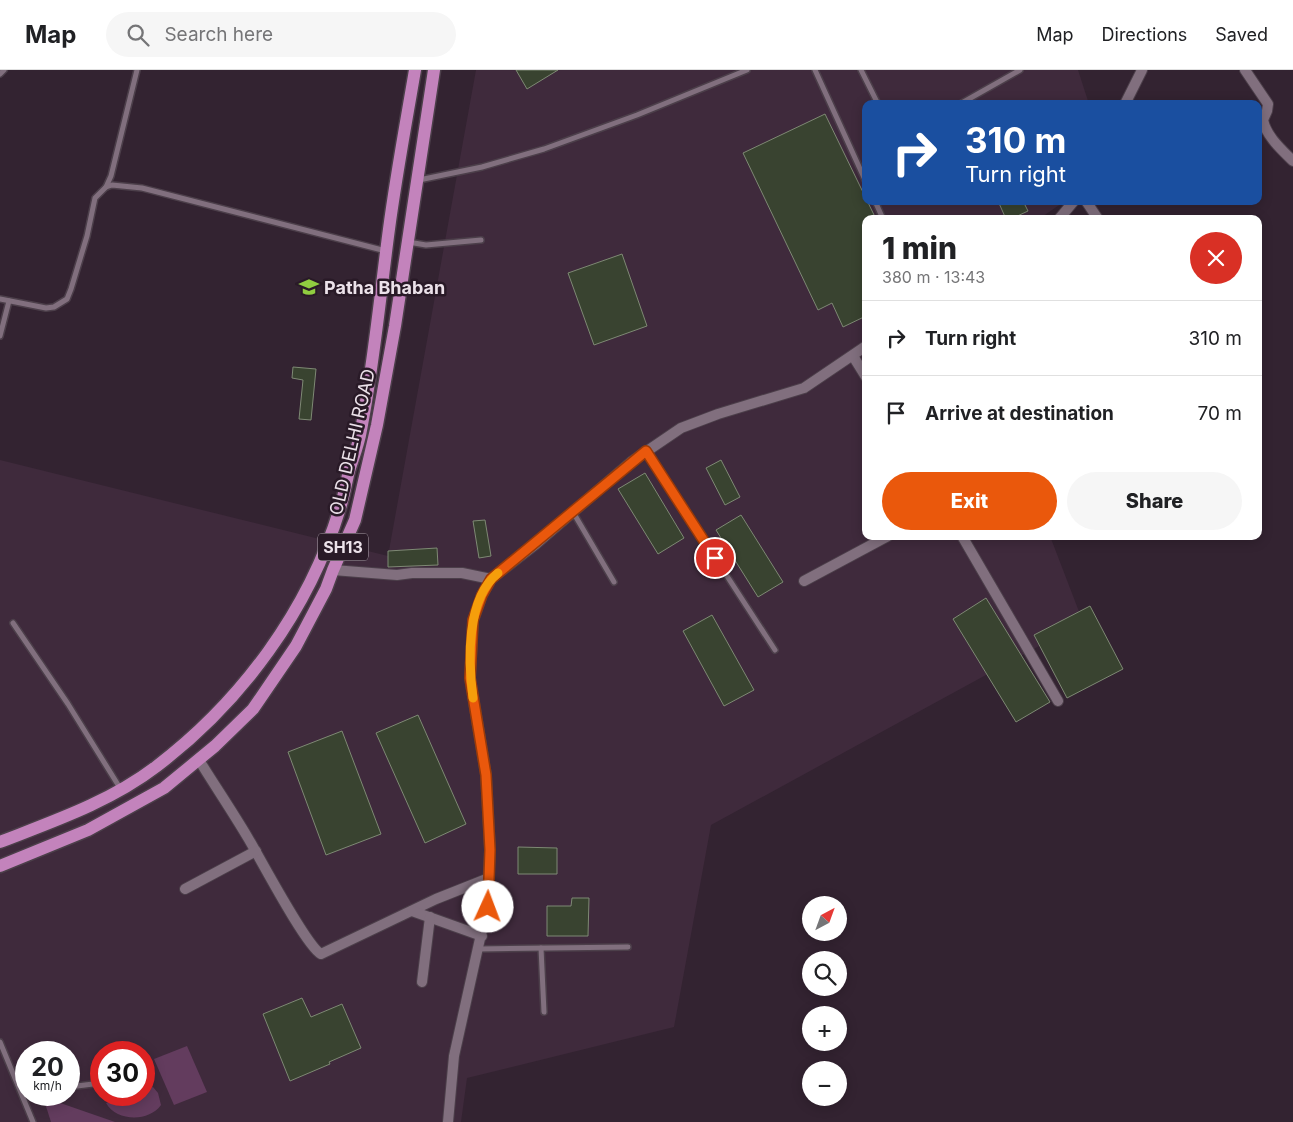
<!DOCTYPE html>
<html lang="en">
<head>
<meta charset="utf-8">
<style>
  body { margin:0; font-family:Inter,sans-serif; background:#f6f6f6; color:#202124; height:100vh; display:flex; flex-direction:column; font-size:19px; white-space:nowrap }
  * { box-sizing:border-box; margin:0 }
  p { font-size:16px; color:#757577 }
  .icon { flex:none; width:28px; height:28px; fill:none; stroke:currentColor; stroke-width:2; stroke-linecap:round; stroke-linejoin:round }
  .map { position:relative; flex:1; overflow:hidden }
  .drawer { position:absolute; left:862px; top:145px; width:400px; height:325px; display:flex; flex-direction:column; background:#fff; border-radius:10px; box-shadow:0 2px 12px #0003 }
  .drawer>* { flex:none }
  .banner { position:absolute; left:862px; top:30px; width:400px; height:105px; border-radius:10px; box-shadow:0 2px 12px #0003; background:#1a4fa0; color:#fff; overflow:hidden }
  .needle { width:32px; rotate:41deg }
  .buttons { position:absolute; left:802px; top:826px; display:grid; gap:10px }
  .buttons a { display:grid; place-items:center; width:45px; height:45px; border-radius:50%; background:#fff; box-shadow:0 2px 12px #0003; font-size:25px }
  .speed { position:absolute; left:15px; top:971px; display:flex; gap:10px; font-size:25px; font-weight:700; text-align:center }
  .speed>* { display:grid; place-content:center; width:65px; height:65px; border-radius:50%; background:#fff; box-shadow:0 2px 12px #0003; line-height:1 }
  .speed small { font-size:12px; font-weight:400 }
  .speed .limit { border:8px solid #d22; background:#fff; color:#111 }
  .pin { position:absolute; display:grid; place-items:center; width:42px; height:42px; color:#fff; margin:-21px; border:2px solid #fff; border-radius:50%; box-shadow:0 1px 5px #0007 }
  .me { position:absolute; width:55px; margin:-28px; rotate:2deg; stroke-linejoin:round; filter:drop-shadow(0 0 4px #0008) }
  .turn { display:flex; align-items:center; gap:18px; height:105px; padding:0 20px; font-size:22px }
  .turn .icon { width:65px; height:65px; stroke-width:2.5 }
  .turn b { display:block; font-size:35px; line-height:42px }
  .round { display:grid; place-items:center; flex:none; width:52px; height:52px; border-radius:26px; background:#f6f6f6 }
  .head { display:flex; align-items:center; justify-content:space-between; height:85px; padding:0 20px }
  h1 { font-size:30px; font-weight:800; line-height:38px }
  .button { display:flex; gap:10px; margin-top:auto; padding:10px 20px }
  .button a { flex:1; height:58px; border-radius:30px; background:#ea580c; color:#fff; font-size:20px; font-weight:800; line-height:58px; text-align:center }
  .button a+a { background:#f6f6f6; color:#202124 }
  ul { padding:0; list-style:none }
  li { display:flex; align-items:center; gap:15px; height:75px; padding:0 20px; border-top:1px solid #e0e0e0 }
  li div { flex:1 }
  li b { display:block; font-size:19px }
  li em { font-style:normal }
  header { display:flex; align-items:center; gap:30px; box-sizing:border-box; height:70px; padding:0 25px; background:#fff; border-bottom:1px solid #e0e0e0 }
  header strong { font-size:24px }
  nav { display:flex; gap:28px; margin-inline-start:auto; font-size:18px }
  .search { width:350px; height:45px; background:#f6f6f6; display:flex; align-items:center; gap:12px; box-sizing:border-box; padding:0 18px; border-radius:28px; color:#757577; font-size:19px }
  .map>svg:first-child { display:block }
  .built { fill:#3f2a3c; fill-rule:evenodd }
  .green { fill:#633c5e }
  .building { fill:#394330; stroke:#7e8974 }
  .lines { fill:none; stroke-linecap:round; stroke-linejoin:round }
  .service-casing { stroke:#4c3f4a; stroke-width:8 }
  .minor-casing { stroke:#4c3f4a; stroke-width:12 }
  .primary-casing { stroke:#4c3f4a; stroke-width:15 }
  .service { stroke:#816f7e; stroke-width:5 }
  .minor { stroke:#816f7e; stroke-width:10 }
  .primary { stroke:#c383bc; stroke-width:12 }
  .route-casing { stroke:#983908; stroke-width:12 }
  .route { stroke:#ea580c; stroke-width:9 }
  .slow { stroke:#f59e0b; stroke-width:9 }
  .labels { text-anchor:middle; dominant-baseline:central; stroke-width:5; stroke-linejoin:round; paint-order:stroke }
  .shield { fill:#291a27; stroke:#b2a6b0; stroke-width:1 }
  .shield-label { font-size:16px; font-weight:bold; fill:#ece2ea }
  .poi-label { font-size:18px; font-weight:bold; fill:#ece2ea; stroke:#291a27; text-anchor:start }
  .street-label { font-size:18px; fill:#ece2ea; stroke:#291a27 }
</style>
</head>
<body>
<header>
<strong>Map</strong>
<div class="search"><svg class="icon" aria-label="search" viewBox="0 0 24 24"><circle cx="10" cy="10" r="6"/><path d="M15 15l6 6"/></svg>Search here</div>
<nav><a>Map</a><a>Directions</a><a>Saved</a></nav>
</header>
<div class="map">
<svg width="1293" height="1052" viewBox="0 0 1293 1052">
  <rect width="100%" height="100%" fill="#332331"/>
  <path class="built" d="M476 0H1078L1089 34H866V131H1065L1039 149H866V466H1050L1083 552 711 755 674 957 467 1008 461 1052H0V390L388 486ZM26 982H69V1025H26ZM101 982H144V1025H101Z"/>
  <g class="green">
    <path d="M187 976 207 1022 174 1035 154 989Z"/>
    <path d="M153 1017 158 1023 161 1035C149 1052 117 1052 106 1033L128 1025H144V1020Z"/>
    <path d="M43 1027 115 1052H51Z"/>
  </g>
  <g class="building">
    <path d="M516 0H558L527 19Z"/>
    <path d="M825 44 876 149H866V246L843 257 832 233 818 240 743 83Z"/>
    <path d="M998 131H1023L1028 141 1011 149H1006Z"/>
    <path d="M622 184 647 256 594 275 568 203Z"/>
    <path d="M293 297 316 299 311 350 299 349 303 310 292 308Z"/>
    <path d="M721 390 740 427 725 435 706 398Z"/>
    <path d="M645 403 684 468 658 484 618 419Z"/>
    <path d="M741 445 783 512 758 527 716 460Z"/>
    <path d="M485 450 491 486 479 488 473 451Z"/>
    <path d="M437 478 438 495 388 497V481Z"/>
    <path d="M986 528 1050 632 1016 652 953 549Z"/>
    <path d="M1090 536 1123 599 1067 628 1034 565Z"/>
    <path d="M712 545 754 620 724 636 683 561Z"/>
    <path d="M418 645 466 754 425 773 376 663Z"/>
    <path d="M342 661 381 764 326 785 288 682Z"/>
    <path d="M518 777 557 778V804H518Z"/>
    <path d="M572 828H589L588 866H547V836H571Z"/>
    <path d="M302 928 311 947 342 934 361 978 329 992 330 994 290 1011 263 944Z"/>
  </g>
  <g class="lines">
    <defs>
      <g id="service">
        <path d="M815 0 866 112"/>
        <path d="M861 0 878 34"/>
        <path d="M0 4 4 0"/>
        <path d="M960 34 1020 0"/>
        <path d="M419 110 482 97 544 79 637 45 747 0"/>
        <path d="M106 117 111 106 137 0"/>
        <path d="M875 131 883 149"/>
        <path d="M408 172 426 175 481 170"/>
        <path d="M0 229 46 238 54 237 67 229 71 219 87 166 95 128 106 117 112 115 142 118 386 181"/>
        <path d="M0 266 9 231"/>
        <path d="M646 381 775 580"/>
        <path d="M573 442 614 512"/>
        <path d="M13 553 68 634 120 718"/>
        <path d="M541 878 544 942"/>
        <path d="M479 879 628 877"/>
        <path d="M0 972 33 1052"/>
        <path d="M144 1003 148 1002"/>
        <path d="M69 1017 101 1013"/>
      </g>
      <g id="minor">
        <path d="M1245 0 1268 34 1267 41 1263 50C1266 66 1282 80 1293 91"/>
        <path d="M1125 34 1142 0"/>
        <path d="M1086 131 1098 149"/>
        <path d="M1059 149 1074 131"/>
        <path d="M853 286 866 307"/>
        <path d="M962 466 1058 631"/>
        <path d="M333 500 397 505 412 503H462L491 509"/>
        <path d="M804 511 888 466"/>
        <path d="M199 690C215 716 232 741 248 768 260 788 306 876 321 884L436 829 489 808"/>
        <path d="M185 819 256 781"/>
        <path d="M412 841 482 866"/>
        <path d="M422 912 430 847"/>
        <path d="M448 1052 454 986 487 837 490 780 486 705 470 608 473 551 482 525 491 509 536 474 631 392 681 358 718 344 804 318 866 276"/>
      </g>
      <g id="primary">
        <path d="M0 772C54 751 110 732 157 696 242 631 309 540 340 438 344 426 346 413 349 401 353 388 359 374 361 360 374 293 380 226 389 159 396 106 406 53 415 0"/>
        <path d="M0 796 88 760 164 718 215 676 253 639 296 576 326 519 333 500 355 450 377 355 395 256 434 0"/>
      </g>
    </defs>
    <use href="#service" class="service-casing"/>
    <use href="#minor" class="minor-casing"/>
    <use href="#primary" class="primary-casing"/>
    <use href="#service" class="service"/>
    <use href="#minor" class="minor"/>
    <use href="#primary" class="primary"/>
  </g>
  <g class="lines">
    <defs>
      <path id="route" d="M488 837 490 780 486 705 470 608 473 550 482 525 491 509 646 381 715 488"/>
    </defs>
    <use href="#route" class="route-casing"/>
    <use href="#route" class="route"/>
    <path class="slow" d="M473 628C468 591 466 529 498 503"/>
  </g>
  <defs>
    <symbol id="school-bare" viewBox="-9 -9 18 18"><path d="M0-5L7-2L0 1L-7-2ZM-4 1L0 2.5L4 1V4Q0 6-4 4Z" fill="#90cd40" stroke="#291a27" stroke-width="2.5" paint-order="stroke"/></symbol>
  </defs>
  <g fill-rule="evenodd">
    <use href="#school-bare" x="295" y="203" width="28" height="28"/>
  </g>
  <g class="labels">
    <rect class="shield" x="318" y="463.5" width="50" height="27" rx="4"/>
    <g class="shield-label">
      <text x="343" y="477">SH13</text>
    </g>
    <g class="poi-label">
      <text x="324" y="217">Patha Bhaban</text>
    </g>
    <g class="street-label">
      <text transform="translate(352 372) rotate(-77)">OLD DELHI ROAD</text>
    </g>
  </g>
</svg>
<div class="buttons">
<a><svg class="needle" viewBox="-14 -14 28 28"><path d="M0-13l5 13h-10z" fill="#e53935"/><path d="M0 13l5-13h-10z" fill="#757577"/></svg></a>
<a><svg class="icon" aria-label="search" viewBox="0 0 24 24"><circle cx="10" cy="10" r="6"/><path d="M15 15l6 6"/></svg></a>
<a>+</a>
<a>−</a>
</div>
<div class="speed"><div>20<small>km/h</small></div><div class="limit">30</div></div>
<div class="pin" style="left:715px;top:488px;background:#d93025"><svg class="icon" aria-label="arrive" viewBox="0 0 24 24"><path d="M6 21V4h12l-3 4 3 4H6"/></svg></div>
<svg class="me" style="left:488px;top:837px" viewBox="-20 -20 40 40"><circle r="19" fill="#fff"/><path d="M0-13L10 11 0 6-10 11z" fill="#ea580c"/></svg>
<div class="banner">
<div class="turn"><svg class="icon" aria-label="right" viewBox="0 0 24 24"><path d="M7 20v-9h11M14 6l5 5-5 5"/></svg><div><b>310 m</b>Turn right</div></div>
</div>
<section class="drawer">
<div class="head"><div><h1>1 min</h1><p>380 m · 13:43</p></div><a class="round" style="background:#d93025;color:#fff"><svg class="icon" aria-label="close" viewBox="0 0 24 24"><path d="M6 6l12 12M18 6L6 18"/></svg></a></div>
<ul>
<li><svg class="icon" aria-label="right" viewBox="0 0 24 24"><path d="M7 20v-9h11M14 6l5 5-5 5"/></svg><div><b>Turn right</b></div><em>310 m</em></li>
<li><svg class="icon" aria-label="arrive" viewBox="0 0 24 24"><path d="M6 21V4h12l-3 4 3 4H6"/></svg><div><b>Arrive at destination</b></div><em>70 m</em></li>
</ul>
<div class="button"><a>Exit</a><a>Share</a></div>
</section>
</div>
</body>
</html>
